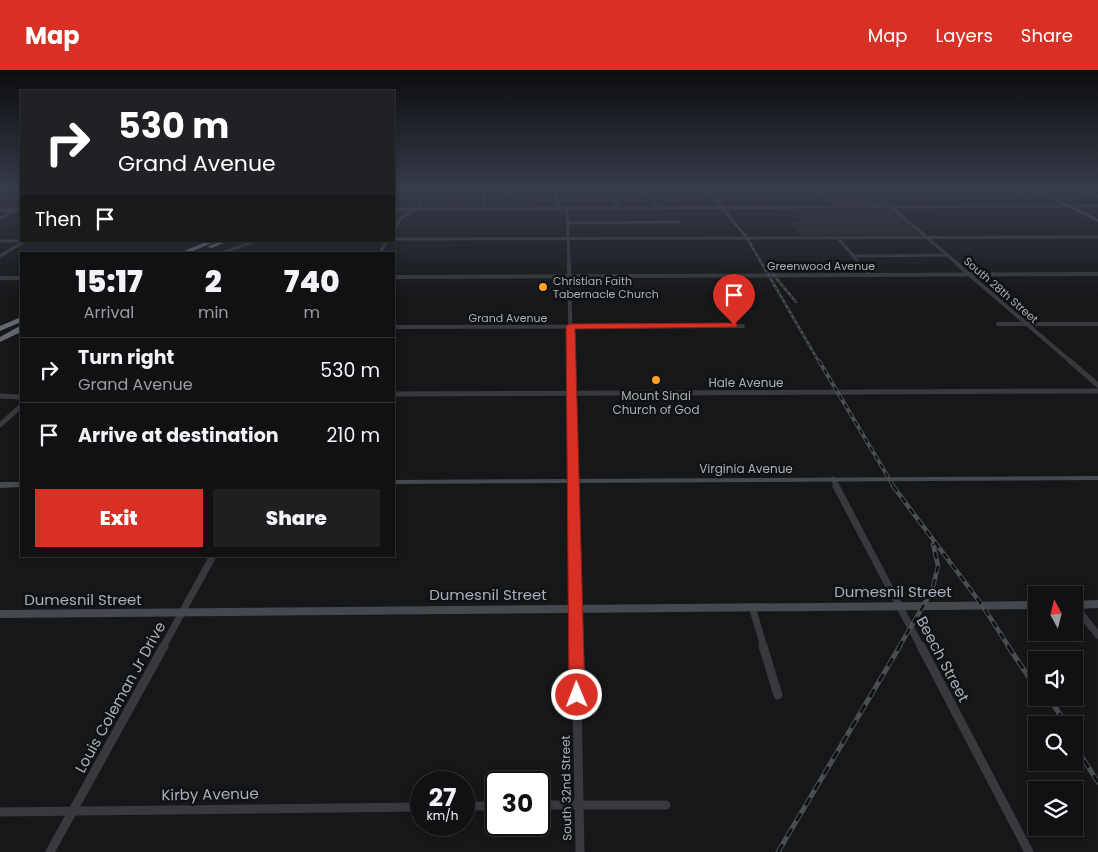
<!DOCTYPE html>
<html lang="en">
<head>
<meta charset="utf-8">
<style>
  body { margin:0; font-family:Poppins,sans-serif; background:#1e1f21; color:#f1f3f6; height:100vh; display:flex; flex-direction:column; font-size:19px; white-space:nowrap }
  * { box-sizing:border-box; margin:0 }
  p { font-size:16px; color:#9c9da0 }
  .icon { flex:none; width:28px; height:28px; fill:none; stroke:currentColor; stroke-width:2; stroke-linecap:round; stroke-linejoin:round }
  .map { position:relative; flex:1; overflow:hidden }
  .sheet { position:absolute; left:20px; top:182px; width:375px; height:305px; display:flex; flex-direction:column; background:#101113; border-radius:0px; box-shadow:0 2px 8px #0003,0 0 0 1px #303133 }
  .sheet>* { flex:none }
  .top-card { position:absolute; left:20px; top:20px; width:375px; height:152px; border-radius:0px; box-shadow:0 2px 8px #0003,0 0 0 1px #303133; background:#202124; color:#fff; overflow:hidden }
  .needle { width:32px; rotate:353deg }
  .buttons { position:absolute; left:1028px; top:516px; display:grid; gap:10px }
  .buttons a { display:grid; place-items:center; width:55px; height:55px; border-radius:0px; background:#101113; box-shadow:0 2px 8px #0003,0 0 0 1px #303133; font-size:25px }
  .speed { position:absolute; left:410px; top:701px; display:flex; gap:10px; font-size:25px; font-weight:700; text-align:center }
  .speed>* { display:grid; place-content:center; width:65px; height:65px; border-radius:50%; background:#101113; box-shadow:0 2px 8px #0003,0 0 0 1px #303133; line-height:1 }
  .speed small { font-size:12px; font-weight:400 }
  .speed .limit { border:2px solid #111; border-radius:8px; background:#fff; color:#111 }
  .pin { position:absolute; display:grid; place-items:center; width:42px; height:42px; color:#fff; margin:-51px -21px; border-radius:50% 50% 50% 0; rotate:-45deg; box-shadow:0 0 5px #0007 }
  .pin .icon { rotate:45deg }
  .me { position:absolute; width:55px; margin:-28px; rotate:359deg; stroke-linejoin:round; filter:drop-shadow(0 0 4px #0008) }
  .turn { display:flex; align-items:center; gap:18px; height:105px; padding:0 15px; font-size:22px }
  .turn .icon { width:65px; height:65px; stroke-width:2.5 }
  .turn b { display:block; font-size:35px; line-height:42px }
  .then { display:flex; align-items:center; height:48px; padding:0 15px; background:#0003; gap:10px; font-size:19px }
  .eta { display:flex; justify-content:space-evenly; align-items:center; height:85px; text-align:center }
  .eta b { font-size:30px; font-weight:800; line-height:35px }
  .cta { display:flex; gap:10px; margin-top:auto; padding:10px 15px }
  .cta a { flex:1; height:58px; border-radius:0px; background:#d93025; color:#fff; font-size:20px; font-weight:800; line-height:58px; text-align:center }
  .cta a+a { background:#1e1f21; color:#f1f3f6 }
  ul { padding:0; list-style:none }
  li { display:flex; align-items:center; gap:15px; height:65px; padding:0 15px; border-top:1px solid #303133 }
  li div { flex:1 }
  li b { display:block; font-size:19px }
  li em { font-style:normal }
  header { display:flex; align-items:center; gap:30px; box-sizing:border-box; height:70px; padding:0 25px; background:#d93025; color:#fff }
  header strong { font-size:24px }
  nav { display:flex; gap:28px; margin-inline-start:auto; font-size:18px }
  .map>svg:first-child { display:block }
  .built { fill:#222326 }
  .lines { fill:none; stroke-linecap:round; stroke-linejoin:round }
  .street-far4 { stroke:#37393e; stroke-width:3 }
  .street-far3 { stroke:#37393e; stroke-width:4 }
  .street-far2 { stroke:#37393e; stroke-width:5 }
  .street-far1 { stroke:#37393e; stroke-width:7 }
  .street { stroke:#37393e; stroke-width:9 }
  .secondary { fill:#45484e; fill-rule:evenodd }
  .highway { fill:#636770; fill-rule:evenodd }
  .rail-far3-casing { stroke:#4a4d53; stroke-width:2.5 }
  .rail-far2-casing { stroke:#4a4d53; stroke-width:4 }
  .rail-far1-casing { stroke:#4a4d53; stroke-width:4.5 }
  .rail-casing { stroke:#4a4d53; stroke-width:5 }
  .rail-far3 { stroke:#111214; stroke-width:1; stroke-dasharray:3; stroke-linecap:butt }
  .rail-far2 { stroke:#111214; stroke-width:2; stroke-dasharray:5; stroke-linecap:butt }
  .rail-far1 { stroke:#111214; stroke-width:2.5; stroke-dasharray:7; stroke-linecap:butt }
  .rail { stroke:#111214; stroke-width:3; stroke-dasharray:9; stroke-linecap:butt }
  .route { fill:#d93025; stroke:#8d1f18 }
  .poi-dot { fill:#ffa128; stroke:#111214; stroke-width:2 }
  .labels { text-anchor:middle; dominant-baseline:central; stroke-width:5; stroke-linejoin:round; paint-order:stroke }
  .far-street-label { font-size:11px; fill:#a7afba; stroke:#111214 }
  .far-poi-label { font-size:11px; fill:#a7afba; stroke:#111214; text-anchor:start }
  .street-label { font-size:12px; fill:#a7afba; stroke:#111214 }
  .poi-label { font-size:12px; fill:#a7afba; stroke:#111214 }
  .near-street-label { font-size:15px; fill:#a7afba; stroke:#111214 }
</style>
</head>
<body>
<header>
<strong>Map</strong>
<nav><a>Map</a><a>Layers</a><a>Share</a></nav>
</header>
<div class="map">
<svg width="1098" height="782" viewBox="0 0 1098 782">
  <rect width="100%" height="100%" fill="#161719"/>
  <g class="built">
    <path d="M811 119H865L885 136H832Z"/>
    <path d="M889 139 919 165 800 166 788 152H801L791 140Z"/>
  </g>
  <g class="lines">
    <g class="street-far4">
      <path d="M483 119 485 138"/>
      <path d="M554 119 559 137 567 140 569 195"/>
      <path d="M609 119 618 138"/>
      <path d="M646 119 658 138"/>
      <path d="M870 119 959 195"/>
      <path d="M1082 119 1098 127"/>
      <path d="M394 139 1098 136"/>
      <path d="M0 140H21"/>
      <path d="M0 148 12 141"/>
      <path d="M567 153 680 152"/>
      <path d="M394 160 400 149 419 137 423 119"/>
      <path d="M838 168 861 195"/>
      <path d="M394 169 1098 167"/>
      <path d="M0 171H21"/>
      <path d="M219 184 255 171"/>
      <path d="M379 184 387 171"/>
      <path d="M0 186 25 171"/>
      <path d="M854 186 947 185"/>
    </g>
    <g class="street-far3">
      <path d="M569 194 571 292"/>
      <path d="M860 194 870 205"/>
      <path d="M957 194 1071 292"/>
      <path d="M394 207 1098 204"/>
      <path d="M0 208H21"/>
      <path d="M998 254H1098"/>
      <path d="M394 257 743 256"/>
    </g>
    <g class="street-far2">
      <path d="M571 291 573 417"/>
      <path d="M1070 291 1098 315"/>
      <path d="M394 324 1098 321"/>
      <path d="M0 326 21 327"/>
      <path d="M0 355 21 336"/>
      <path d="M833 409 837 417"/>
    </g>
    <g class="street-far1">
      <path d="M573 416 576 577"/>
      <path d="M836 416 921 577"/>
      <path d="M1074 535 1098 565"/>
      <path d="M752 537 764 577"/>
      <path d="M163 577 213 486"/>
    </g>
    <g class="street">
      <path d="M576 576 580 782"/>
      <path d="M763 576 778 625"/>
      <path d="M921 576 1029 782"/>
      <path d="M539 735H666"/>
      <path d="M464 736H496"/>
      <path d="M0 742 421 737"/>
      <path d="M50 782 164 576"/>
    </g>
    <g class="secondary">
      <path d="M1033 119H1038L1098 149V152Z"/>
      <path d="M1098 406V410L394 414V410Z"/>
      <path d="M0 412H21V417L0 418Z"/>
      <path d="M1098 530V538L1074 539V531Z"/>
      <path d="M1036 531V539L0 548V540Z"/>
    </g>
    <g class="highway">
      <path d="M208 171H217L186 184H177Z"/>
      <path d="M220 171H229L212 178 207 177Z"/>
      <path d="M21 247V252L0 261V256Z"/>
      <path d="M18 257H21V262L0 272V267Z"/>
    </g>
    <defs>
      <g id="rail-far3">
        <path d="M707 119 747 168 819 292"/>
        <path d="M771 202 796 232"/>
      </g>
      <path id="rail-far2" d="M819 291 894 417"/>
      <g id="rail-far1">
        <path d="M893 416 982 535 1009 577"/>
        <path d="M899 577 932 521 938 496 933 474"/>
      </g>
      <g id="rail">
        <path d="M1008 576 1036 618"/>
        <path d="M1049 628 1067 655"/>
        <path d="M1074 675 1098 712"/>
        <path d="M778 782 900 576"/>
      </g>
    </defs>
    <use href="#rail-far3" class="rail-far3-casing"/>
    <use href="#rail-far2" class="rail-far2-casing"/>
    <use href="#rail-far1" class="rail-far1-casing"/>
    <use href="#rail" class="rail-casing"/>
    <use href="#rail-far3" class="rail-far3"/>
    <use href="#rail-far2" class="rail-far2"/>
    <use href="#rail-far1" class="rail-far1"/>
    <use href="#rail" class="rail"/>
  </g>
  <linearGradient id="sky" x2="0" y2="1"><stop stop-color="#0c0d0e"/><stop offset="0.52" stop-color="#363c49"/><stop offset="1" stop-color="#363c49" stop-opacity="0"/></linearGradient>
  <rect width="1098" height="228" fill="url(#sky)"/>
  <path class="route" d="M734 253 737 254V257L575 259 585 625 583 630 577 632 571 630 569 625 566 256 570 254Z"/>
  <g class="poi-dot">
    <circle cx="543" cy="217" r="5"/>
    <circle cx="656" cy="310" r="5"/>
  </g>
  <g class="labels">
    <g class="far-street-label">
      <text x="821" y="196">Greenwood Avenue</text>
      <text transform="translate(1001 220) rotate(41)">South 28th Street</text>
      <text x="508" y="248">Grand Avenue</text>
    </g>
    <g class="far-poi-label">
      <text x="553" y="211">Christian Faith<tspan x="553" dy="13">Tabernacle Church</tspan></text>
    </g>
    <g class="street-label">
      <text x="746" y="312">Hale Avenue</text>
      <text x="746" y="398">Virginia Avenue</text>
      <text transform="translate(566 718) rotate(-91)">South 32nd Street</text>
    </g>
    <g class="poi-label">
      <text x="656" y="325">Mount Sinai<tspan x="656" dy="14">Church of God</tspan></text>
    </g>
    <g class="near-street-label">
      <text x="893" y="521">Dumesnil Street</text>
      <text x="488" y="524">Dumesnil Street</text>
      <text x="83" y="529">Dumesnil Street</text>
      <text transform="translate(943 589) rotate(62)">Beech Street</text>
      <text transform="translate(120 627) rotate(-61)">Louis Coleman Jr Drive</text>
      <text transform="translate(210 724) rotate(-1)">Kirby Avenue</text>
    </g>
  </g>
</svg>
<div class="buttons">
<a><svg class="needle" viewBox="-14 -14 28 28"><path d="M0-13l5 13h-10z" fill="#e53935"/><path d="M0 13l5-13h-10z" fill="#9c9da0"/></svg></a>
<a><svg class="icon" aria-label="sound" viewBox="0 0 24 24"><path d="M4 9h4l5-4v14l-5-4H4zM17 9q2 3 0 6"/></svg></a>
<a><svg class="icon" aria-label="search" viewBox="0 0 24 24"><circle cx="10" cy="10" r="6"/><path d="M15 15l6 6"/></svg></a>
<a><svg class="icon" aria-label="layers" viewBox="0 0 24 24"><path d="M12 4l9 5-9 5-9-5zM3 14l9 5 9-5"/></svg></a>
</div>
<div class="speed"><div>27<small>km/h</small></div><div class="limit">30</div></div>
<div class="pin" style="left:734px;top:255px;background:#d93025"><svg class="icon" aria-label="arrive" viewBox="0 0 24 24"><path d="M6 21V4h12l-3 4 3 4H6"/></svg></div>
<svg class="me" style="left:577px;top:625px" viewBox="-20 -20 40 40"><circle r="17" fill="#d93025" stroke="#fff" stroke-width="3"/><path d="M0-11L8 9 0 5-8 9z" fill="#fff"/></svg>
<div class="top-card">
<div class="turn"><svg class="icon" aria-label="right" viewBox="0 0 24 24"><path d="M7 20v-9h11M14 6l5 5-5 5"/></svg><div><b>530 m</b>Grand Avenue</div></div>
<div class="then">Then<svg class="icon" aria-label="arrive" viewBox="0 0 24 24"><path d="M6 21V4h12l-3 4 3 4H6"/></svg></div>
</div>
<section class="sheet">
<div class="eta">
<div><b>15:17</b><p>Arrival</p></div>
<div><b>2</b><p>min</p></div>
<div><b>740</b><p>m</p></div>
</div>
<ul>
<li><svg class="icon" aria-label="right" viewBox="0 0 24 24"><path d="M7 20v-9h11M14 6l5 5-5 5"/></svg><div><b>Turn right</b><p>Grand Avenue</p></div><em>530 m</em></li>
<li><svg class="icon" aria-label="arrive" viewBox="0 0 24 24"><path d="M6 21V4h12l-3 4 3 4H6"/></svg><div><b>Arrive at destination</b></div><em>210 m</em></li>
</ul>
<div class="cta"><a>Exit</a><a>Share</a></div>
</section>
</div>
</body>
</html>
